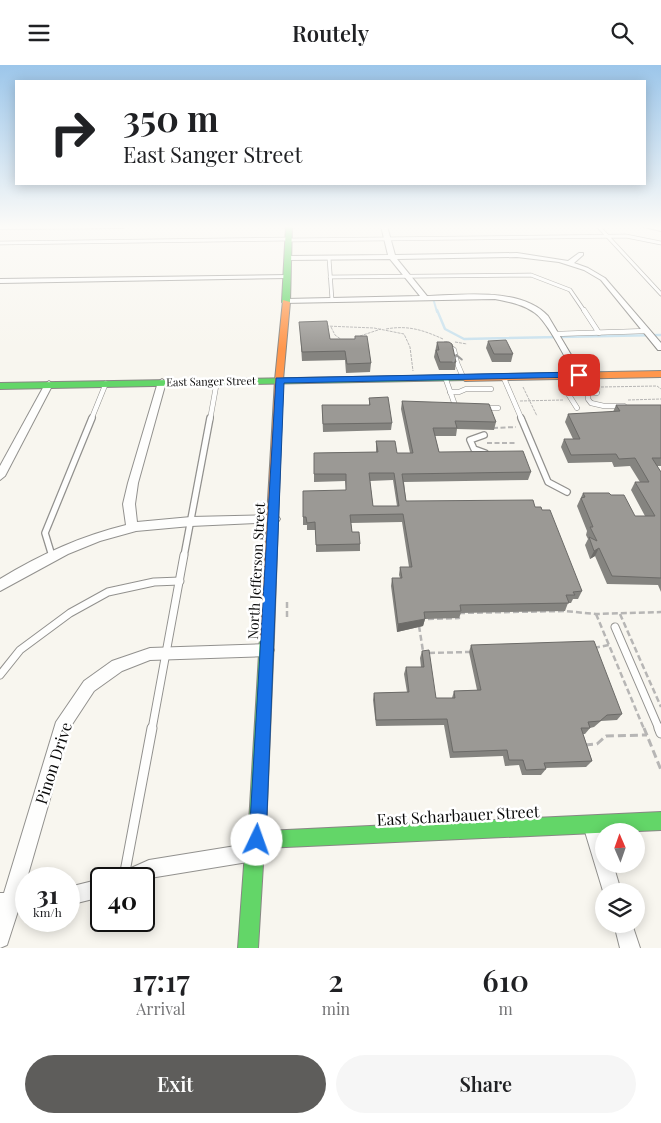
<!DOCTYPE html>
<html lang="en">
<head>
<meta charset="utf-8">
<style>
  body { margin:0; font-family:"Playfair Display",serif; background:#f6f6f6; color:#202124; height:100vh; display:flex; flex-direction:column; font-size:19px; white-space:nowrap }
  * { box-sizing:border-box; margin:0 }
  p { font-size:16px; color:#757577 }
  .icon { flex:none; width:28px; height:28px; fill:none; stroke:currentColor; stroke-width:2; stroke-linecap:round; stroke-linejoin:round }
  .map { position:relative; height:883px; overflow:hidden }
  .side { display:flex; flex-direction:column; background:#fff; flex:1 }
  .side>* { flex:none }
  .top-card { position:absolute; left:15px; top:15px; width:631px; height:105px; border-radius:0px; box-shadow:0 2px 12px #0003; background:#fff; color:#202124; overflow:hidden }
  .needle { width:32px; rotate:358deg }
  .fabs { position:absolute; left:595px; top:758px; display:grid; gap:10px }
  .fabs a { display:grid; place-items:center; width:50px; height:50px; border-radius:50%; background:#fff; box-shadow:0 2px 12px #0003; font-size:25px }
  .speed { position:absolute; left:15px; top:802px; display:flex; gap:10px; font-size:25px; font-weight:700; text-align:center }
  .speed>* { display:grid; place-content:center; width:65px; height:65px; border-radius:50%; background:#fff; box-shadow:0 2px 12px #0003; line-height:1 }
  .speed small { font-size:12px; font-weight:400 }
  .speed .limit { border:2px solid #111; border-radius:8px; background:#fff; color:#111 }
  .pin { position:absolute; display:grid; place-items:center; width:42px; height:42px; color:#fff; margin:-21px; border-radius:10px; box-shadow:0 2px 8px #0006 }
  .me { position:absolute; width:55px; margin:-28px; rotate:3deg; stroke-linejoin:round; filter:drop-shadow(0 0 4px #0008) }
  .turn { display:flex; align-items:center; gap:18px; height:105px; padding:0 25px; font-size:22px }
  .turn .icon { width:65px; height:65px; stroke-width:2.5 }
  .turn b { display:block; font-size:35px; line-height:42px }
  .eta { display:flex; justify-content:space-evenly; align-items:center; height:85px; text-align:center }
  .eta b { font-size:30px; font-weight:600; line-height:35px }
  .action { display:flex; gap:10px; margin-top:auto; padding:10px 25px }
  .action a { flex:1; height:58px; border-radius:30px; background:#5e5d5b; color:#fff; font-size:20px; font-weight:600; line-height:58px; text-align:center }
  .action a+a { background:#f6f6f6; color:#202124 }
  header { display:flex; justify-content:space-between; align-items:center; height:65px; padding:0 25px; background:#fff; font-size:22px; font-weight:600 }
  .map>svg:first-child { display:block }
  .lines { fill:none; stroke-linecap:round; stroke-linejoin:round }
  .stream-far1 { stroke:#cae2ee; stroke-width:2 }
  .stream { stroke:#cae2ee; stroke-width:2.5 }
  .lane-far4-casing { stroke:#92918e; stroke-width:4.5 }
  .lane-far3-casing { stroke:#92918e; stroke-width:5.5 }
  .lane-far2-casing { stroke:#92918e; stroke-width:8 }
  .lane-far1-casing { stroke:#92918e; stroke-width:9 }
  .lane-casing { stroke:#92918e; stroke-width:11 }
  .street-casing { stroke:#92918e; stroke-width:2 }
  .fast-casing { stroke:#888784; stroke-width:2 }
  .slow-casing { stroke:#888784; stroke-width:2 }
  .path-far3 { stroke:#b7b6b5; stroke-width:1; stroke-dasharray:3 1; stroke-linecap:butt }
  .path-far2 { stroke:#b7b6b5; stroke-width:2; stroke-dasharray:5 2.5; stroke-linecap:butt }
  .path-far1 { stroke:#b7b6b5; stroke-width:2.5; stroke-dasharray:6 3; stroke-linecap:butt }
  .path { stroke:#b7b6b5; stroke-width:3; stroke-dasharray:8 4; stroke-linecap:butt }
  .lane-far4 { stroke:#fefefd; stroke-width:3 }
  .lane-far3 { stroke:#fefefd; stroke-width:4.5 }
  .lane-far2 { stroke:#fefefd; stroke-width:5.5 }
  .lane-far1 { stroke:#fefefd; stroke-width:7 }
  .lane { stroke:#fefefd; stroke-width:9 }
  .street { fill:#fefefd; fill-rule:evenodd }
  .fast { fill:#63d668; fill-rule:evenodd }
  .slow { fill:#ff974d; fill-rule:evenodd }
  .wall { fill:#858480; fill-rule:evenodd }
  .shaded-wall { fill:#6c6b68 }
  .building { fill:#9b9995; stroke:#6c6b68; fill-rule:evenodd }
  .oneway { stroke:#9d9d9c }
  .route { fill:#1a73e8; stroke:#114b97 }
  .labels { text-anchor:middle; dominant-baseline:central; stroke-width:5; stroke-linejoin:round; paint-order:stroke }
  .far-street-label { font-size:11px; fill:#0b0b0b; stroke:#fff }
  .street-label { font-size:14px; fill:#0b0b0b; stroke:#fff }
  .near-street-label { font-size:16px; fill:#0b0b0b; stroke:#fff }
</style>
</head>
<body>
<header><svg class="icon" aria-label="menu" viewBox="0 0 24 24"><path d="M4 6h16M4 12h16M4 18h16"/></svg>Routely<svg class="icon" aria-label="search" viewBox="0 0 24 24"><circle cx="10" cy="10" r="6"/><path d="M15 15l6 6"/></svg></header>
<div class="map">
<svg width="661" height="883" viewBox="0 0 661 883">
  <rect width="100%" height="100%" fill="#f8f6ef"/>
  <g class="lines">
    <path class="stream-far1" d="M433 233 437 247"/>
    <path class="stream" d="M437 245 445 264 464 274 661 270"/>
    <defs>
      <g id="lane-far4">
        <path d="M598 161 661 229"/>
        <path d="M289 175 626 171 661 178"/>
        <path d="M0 178 289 174"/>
        <path d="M329 193 332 235"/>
        <path d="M330 212 531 210 570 225 585 247"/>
      </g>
      <g id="lane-far3">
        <path d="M584 245 599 268"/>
        <path d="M555 269 646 266"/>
        <path d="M446 279 454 285 457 298 463 312"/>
        <path d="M577 310 588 327V334L591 338 604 341H624"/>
        <path d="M503 311 522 355"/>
        <path d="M445 312 456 343"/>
        <path d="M450 327H459L466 324H491"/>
        <path d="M567 327 577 343"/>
        <path d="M588 327 597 328"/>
        <path d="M485 343H498"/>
        <path d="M91 355 106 318"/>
        <path d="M210 355 217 316"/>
      </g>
      <g id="lane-far2">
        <path d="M521 353 548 417 567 427"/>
        <path d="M484 370 470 375 474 384 485 388"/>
        <path d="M52 491 45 468 92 353"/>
        <path d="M184 491 210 353"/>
      </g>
      <g id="lane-far1">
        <path d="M615 562 659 664"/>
        <path d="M0 610 20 585 70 548 108 527 154 517 180 516"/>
        <path d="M152 664 184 490"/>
      </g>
      <g id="lane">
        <path d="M659 663 661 668"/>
        <path d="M124 812 152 663"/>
      </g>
      <g id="street">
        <path d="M0 161H126L123 163 0 164Z"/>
        <path d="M381 161H387L395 190 517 188 568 196 579 188H583V190L574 198 588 203 605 213 661 278V285H658L601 215 584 205 559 197 517 192 397 194 427 231C463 230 521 222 548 251L583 310 579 313 575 310C566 295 548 257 535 248 523 239 509 237 495 234L283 238 282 236 286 234 420 231 390 194 288 195 285 193 288 191 388 190Z"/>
        <path d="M640 161 661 162V166Z"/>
        <path d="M289 210V212L287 213 0 218V214Z"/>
        <path d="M162 314 166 317 138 418 135 439 137 457 191 452 274 450 278 451 280 454 278 457 191 461 136 466 100 476 68 489 0 526V514C39 490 81 471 126 460L123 439 128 418 158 317Z"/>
        <path d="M49 316 53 319 5 411 0 415V401L45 319Z"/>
        <path d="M267 579 272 581 274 585 272 589 267 591 150 595 122 606 94 626 71 661 23 827H26V845L18 846 7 880 0 883V828H4L56 657 84 616 112 596 150 583Z"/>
        <path d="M592 751 598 754 604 770V799H613L621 826H604V828L603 826 583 760 586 754Z"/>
        <path d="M254 778 260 781 263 787 260 793 254 796 150 813 144 815V814H117L120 808 149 795Z"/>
        <path d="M101 814V832L69 840V822Z"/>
        <path d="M614 859H632L640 883H620Z"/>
      </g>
      <g id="fast">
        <path d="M286 161H292L290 237 286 239 282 237Z"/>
        <path d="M465 310 469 313 468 315 0 324V318Z"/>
        <path d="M267 566 272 568 274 572 266 766 661 747V765L264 783 258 883H238L245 787 248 775 260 572 262 568Z"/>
      </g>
      <g id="slow">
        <path d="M283 235 290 237 283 315 274 572 272 576 267 578 262 576 260 572 275 315Z"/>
        <path d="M661 306V312L465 316 461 313 465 310Z"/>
      </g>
    </defs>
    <use href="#lane-far4" class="lane-far4-casing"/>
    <use href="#lane-far3" class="lane-far3-casing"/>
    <use href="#lane-far2" class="lane-far2-casing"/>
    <use href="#lane-far1" class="lane-far1-casing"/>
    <use href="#lane" class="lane-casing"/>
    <use href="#street" class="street-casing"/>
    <use href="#fast" class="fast-casing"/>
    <use href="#slow" class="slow-casing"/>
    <g class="path-far3">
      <path d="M326 261 374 263 404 269 410 282 413 306"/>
      <path d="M331 262 335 270 342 275"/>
      <path d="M386 264C408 260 423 265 443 274"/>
      <path d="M360 271 381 264"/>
      <path d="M455 277 467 279"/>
      <path d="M523 322 537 351"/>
      <path d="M601 322 657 321 661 324"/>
      <path d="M628 335 661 334"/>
      <path d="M520 336 563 335"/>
    </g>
    <g class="path-far2">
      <path d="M493 363 516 362"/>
      <path d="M487 378H517"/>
    </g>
    <g class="path-far1">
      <path d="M287 537V553"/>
      <path d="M459 548 565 546 596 549 661 547"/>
      <path d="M596 549 644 664"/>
      <path d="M620 549 661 642"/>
      <path d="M428 554 459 553 458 551"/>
      <path d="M419 561 423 586"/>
      <path d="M594 583 609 580"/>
      <path d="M429 588 469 587"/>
    </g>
    <g class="path">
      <path d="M644 663 661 705"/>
      <path d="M585 680 597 679 606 671 647 670"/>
    </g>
    <use href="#lane-far4" class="lane-far4"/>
    <use href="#lane-far3" class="lane-far3"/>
    <use href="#lane-far2" class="lane-far2"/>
    <use href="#lane-far1" class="lane-far1"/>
    <use href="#lane" class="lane"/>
    <use href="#street" class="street"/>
    <use href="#fast" class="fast"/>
    <use href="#slow" class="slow"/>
  </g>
  <g class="wall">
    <path d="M300 266 330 274H355V271L371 298 370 307 346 308 345 295 302 296Z"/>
    <path d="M488 276 513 289 511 297H492L486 283Z"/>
    <path d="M437 277 456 297 455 305H439L434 292Z"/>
    <path d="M369 333 392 358 391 365 323 367 322 340H369Z"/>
    <path d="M402 336 496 357 494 365 457 364 456 371H435L439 387 531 407 528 415 404 417 406 436 535 442 582 526 578 534H573L571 538H568L565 546 461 548 459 553 425 554 423 561 397 567 391 521 392 513H400L399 510 400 502H409L402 457 351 458 352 467 360 479V486L316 487V465H307V460H303V452L346 425 345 416 314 417V388L376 387V376L397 388H410L401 344ZM393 415 397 441H373L370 416Z"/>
    <path d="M616 340H661V401H657L661 407V527L658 520 607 519 595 491 590 494 585 480 588 474 586 470 587 466 577 441 583 428 611 430 635 451H645L631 425 635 417H640L630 401 614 402 612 397 568 398 561 382 564 374H573L565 357 568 349 613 347Z"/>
    <path d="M471 580 622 649 617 655 601 656 594 662 590 663 585 669H583L592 696 586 702 545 703 546 704 541 710H522L519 700 505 701 503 691 450 693 444 660 376 661 373 635 374 628 407 627 404 609 406 602H421L420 593 422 586 436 633H452L454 626 477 625 469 587Z"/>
  </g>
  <g class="shaded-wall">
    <path d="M599 483 595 491 590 494 594 486Z"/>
    <path d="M425 554 423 561 397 567 398 559Z"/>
  </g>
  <g class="building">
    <path d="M327 256 330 274H355V271H367L371 298 347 299 345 286 302 287 299 257Z"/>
    <path d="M506 275 513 289H494L488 276Z"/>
    <path d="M437 277H449L452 279 456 297H440L436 285H439Z"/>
    <path d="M388 332 392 358 323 359 322 340H370L369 333Z"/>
    <path d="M402 336 489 339 496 357 455 356 457 363H433L439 387 523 386 531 407 402 409 406 436 533 435 535 442H541L542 445H550L582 526 573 527 575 530H566L569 538 460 540 461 546 424 547 425 554 398 559 392 513H402L400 502H412L403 449 350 450 352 467H359L360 479 316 480 315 457 307 458 306 452H303V426L346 425V409H314V388L378 387 376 376H395L397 388H413ZM369 408H394L399 441H373Z"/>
    <path d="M616 340H661V393H652L661 407V513L612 511 599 483 594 486 589 472 597 476 590 462H593L581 433 585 432 583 428H609L611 430H624L635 451H655L635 417H649L635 393 619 394 616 389 571 390 564 374H580L568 349 620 346Z"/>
    <path d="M594 576 622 649 607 650 600 656 588 657 590 663H581L592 696 544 698 546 704 526 705 523 695H509L507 685 453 687 447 654 376 655 374 628 409 627 406 602H424L422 586 429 585 436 633H455L454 626 481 625 471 580Z"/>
  </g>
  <defs><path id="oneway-chevron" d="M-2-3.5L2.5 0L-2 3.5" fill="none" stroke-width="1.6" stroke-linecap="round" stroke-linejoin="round" transform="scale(1.25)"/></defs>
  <use class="oneway" href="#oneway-chevron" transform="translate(457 293) rotate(-102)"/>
  <linearGradient id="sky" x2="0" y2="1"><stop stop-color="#9cc6ea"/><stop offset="0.57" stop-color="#fcfbf8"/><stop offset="1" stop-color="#fcfbf8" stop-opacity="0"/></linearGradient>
  <rect width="661" height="284" fill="url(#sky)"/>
  <path class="route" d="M579 307 582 308V312L284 318 266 775 264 782 257 784 251 782 249 775 276 313Z"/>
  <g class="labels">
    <g class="far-street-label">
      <text transform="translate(211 316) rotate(-1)">East Sanger Street</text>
    </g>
    <g class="street-label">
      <text transform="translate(256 506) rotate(-87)">North Jefferson Street</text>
    </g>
    <g class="near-street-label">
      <text transform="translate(53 698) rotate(-72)">Pinon Drive</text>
      <text transform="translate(458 750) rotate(-3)">East Scharbauer Street</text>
    </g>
  </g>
</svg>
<div class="fabs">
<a><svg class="needle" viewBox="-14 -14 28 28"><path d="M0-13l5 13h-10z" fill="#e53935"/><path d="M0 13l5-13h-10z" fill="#757577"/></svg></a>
<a><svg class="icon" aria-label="layers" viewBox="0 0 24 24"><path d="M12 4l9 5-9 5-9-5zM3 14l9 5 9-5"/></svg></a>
</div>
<div class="speed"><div>31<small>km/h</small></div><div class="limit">40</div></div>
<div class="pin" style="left:579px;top:310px;background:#d93025"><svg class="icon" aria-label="arrive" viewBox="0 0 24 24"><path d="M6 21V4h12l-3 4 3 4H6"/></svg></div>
<svg class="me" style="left:257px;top:775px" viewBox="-20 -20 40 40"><circle r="19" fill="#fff"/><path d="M0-13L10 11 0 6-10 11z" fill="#1a73e8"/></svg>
<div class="top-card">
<div class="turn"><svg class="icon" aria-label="right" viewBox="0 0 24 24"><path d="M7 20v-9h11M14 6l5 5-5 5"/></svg><div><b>350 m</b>East Sanger Street</div></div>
</div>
</div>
<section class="side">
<div class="eta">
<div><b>17:17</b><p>Arrival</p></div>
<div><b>2</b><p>min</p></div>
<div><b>610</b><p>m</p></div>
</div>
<div class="action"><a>Exit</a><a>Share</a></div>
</section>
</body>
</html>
